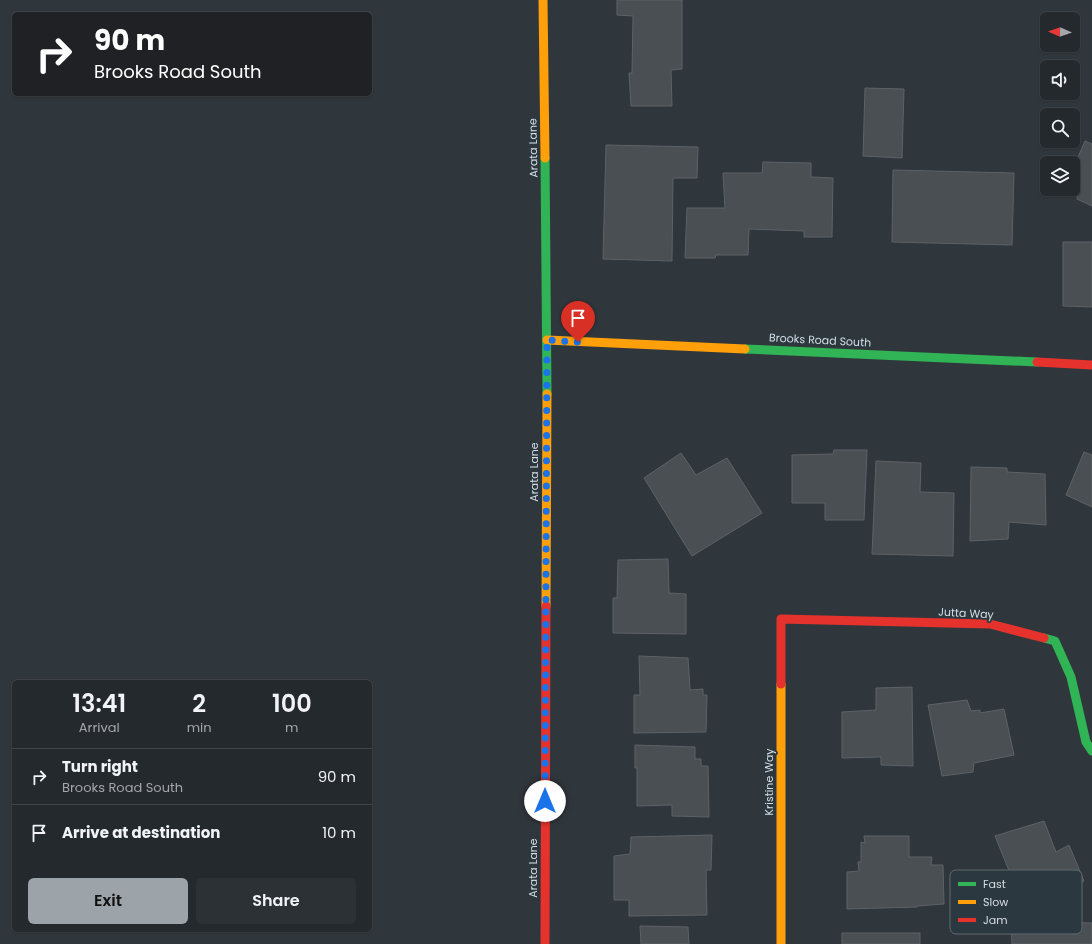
<!DOCTYPE html>
<html lang="en">
<head>
<meta charset="utf-8">
<style>
  body { margin:0; font-family:Poppins,sans-serif; background:#2c3135; color:#f1f3f6; height:100vh; display:flex; flex-direction:column; font-size:15px; white-space:nowrap }
  * { box-sizing:border-box; margin:0 }
  p { font-size:13px; color:#a3a6aa }
  .icon { flex:none; width:22px; height:22px; fill:none; stroke:currentColor; stroke-width:2; stroke-linecap:round; stroke-linejoin:round }
  .map { position:relative; flex:1; overflow:hidden }
  .drawer { position:absolute; left:12px; top:680px; width:360px; height:252px; display:flex; flex-direction:column; background:#24292d; border-radius:6px; box-shadow:0 1px 3px #0004,0 0 0 1px #414549 }
  .drawer>* { flex:none }
  .top-card { position:absolute; left:12px; top:12px; width:360px; height:84px; border-radius:6px; box-shadow:0 1px 3px #0004,0 0 0 1px #414549; background:#202124; color:#fff; overflow:hidden }
  .needle { width:26px; rotate:272deg }
  .buttons { position:absolute; left:1040px; top:12px; display:grid; gap:8px }
  .buttons a { display:grid; place-items:center; width:40px; height:40px; border-radius:6px; background:#24292d; box-shadow:0 1px 3px #0004,0 0 0 1px #414549; font-size:20px }
  .pin { position:absolute; display:grid; place-items:center; width:34px; height:34px; color:#fff; margin:-41px -17px; border-radius:50% 50% 50% 0; rotate:-45deg; box-shadow:0 0 4px #0007 }
  .pin .icon { rotate:45deg }
  .me { position:absolute; width:44px; margin:-22px; rotate:0deg; stroke-linejoin:round; filter:drop-shadow(0 0 3px #0008) }
  .turn { display:flex; align-items:center; gap:14px; height:84px; padding:0 16px; font-size:18px }
  .turn .icon { width:52px; height:52px; stroke-width:2.5 }
  .turn b { display:block; font-size:28px; line-height:34px }
  .eta { display:flex; justify-content:space-evenly; align-items:center; height:68px; text-align:center }
  .eta b { font-size:24px; font-weight:600; line-height:28px }
  .button { display:flex; gap:8px; margin-top:auto; padding:8px 16px }
  .button a { flex:1; height:46px; border-radius:6px; background:#9da4a9; color:#111; font-size:16px; font-weight:600; line-height:46px; text-align:center }
  .button a+a { background:#2c3135; color:#f1f3f6 }
  ul { padding:0; list-style:none }
  li { display:flex; align-items:center; gap:12px; height:56px; padding:0 16px; border-top:1px solid #414549 }
  li div { flex:1 }
  li b { display:block; font-size:15px }
  li em { font-style:normal }
  .map>svg:first-child { display:block }
  .building { fill:#494f53; stroke:#5d6267 }
  .lines { fill:none; stroke-linecap:round; stroke-linejoin:round }
  .fast { stroke:#30b455; stroke-width:9 }
  .slow { stroke:#ff9f0a; stroke-width:9 }
  .jam { stroke:#e5322d; stroke-width:9 }
  .route { stroke:#1a73e8; stroke-width:7; stroke-dasharray:0 12.6 }
  .labels { text-anchor:middle; dominant-baseline:central; stroke-width:3.5; stroke-linejoin:round; paint-order:stroke }
  .street-label { font-size:11px; fill:#d7dee3; stroke:#2c3840 }
  .key { fill:#2c3840; stroke:#5f6a71; stroke-width:1 }
  .key-label { font-size:11px; fill:#d7dee3 }
</style>
</head>
<body>
<div class="map">
<svg width="1092" height="944" viewBox="0 0 1092 944">
  <rect width="100%" height="100%" fill="#30373c"/>
  <g class="building">
    <path d="M617 0H682V69L671 70 672 106H631L629 73H632L633 16 617 15Z"/>
    <path d="M865 88 904 89 902 158 863 156Z"/>
    <path d="M1085 141 1092 144V206L1077 199V194L1066 189H1073V169Z"/>
    <path d="M606 145 698 147 697 178H673L672 261 603 259Z"/>
    <path d="M763 162 811 163V177L833 178 832 237H804V231L749 229 748 255H716L715 258H685L687 208H725L723 173H762Z"/>
    <path d="M893 170 1014 173 1012 245 892 242Z"/>
    <path d="M1063 242H1092V307L1063 306Z"/>
    <path d="M834 450H867L864 520H825V503H792V455L833 454Z"/>
    <path d="M1084 452 1092 455V507L1066 495Z"/>
    <path d="M681 453 696 475 727 458 762 513 692 556 644 478Z"/>
    <path d="M876 461 921 463 920 492 954 493 953 556 872 554Z"/>
    <path d="M971 467 1007 468V472L1045 474 1046 525 1009 522 1008 539 970 541Z"/>
    <path d="M668 559 669 593 686 594V634L613 633V598H617L618 560Z"/>
    <path d="M639 656 688 658 690 690 703 689V695H707L706 732 634 733V695H640Z"/>
    <path d="M912 687 913 766 881 765V757L842 758V712L876 710V688Z"/>
    <path d="M967 700 971 711 980 710V713L1004 709 1014 755 974 763 973 772 942 776 928 705Z"/>
    <path d="M635 745 695 747V759H701V766H708L709 817 672 816V805L637 806V768H635Z"/>
    <path d="M1044 821 1056 852 1069 845 1084 881 1017 906 1006 877 1010 873 995 836Z"/>
    <path d="M712 835 711 870H706L707 915 629 916V900H614V856L630 854 631 837Z"/>
    <path d="M864 836H909V857H932L931 865H943L944 904 917 906V907L847 909V872L859 871 858 862H861V842L865 843Z"/>
    <path d="M1011 921 1092 923V944H1012Z"/>
    <path d="M640 926 688 927 689 944H641Z"/>
    <rect x="842" y="933" width="78" height="11"/>
  </g>
  <g class="lines">
    <g class="fast">
      <path d="M545 158 547 394"/>
      <path d="M745 349 1037 362"/>
      <path d="M1044 638 1055 641 1071 677 1086 742 1092 751"/>
    </g>
    <g class="slow">
      <path d="M543 0 545 158"/>
      <path d="M547 340 745 349"/>
      <path d="M546 606 547 394"/>
      <path d="M781 684V944"/>
    </g>
    <g class="jam">
      <path d="M1037 362 1092 365"/>
      <path d="M781 684V619L990 624 1044 638"/>
      <path d="M545 944 546 606"/>
    </g>
  </g>
  <g class="lines">
    <path class="route" d="M545 801 547 340 578 342"/>
  </g>
  <g class="labels">
    <g class="street-label">
      <text transform="translate(533 148) rotate(-91)">Arata Lane</text>
      <text transform="translate(820 340) rotate(3)">Brooks Road South</text>
      <text transform="translate(534 472) rotate(-90)">Arata Lane</text>
      <text transform="translate(966 613) rotate(3)">Jutta Way</text>
      <text transform="translate(769 782) rotate(-90)">Kristine Way</text>
      <text transform="translate(533 868) rotate(-90)">Arata Lane</text>
    </g>
  </g>
  <rect x="950" y="870" width="132" height="64" rx="6" class="key"/>
  <rect x="958" y="882" width="18" height="4" fill="#30b455"/>
  <rect x="958" y="900" width="18" height="4" fill="#ff9f0a"/>
  <rect x="958" y="918" width="18" height="4" fill="#e5322d"/>
  <g class="key-label">
    <text x="983" y="888">Fast</text>
    <text x="983" y="906">Slow</text>
    <text x="983" y="924">Jam</text>
  </g>
</svg>
<div class="buttons">
<a><svg class="needle" viewBox="-14 -14 28 28"><path d="M0-13l5 13h-10z" fill="#e53935"/><path d="M0 13l5-13h-10z" fill="#a3a6aa"/></svg></a>
<a><svg class="icon" aria-label="sound" viewBox="0 0 24 24"><path d="M4 9h4l5-4v14l-5-4H4zM17 9q2 3 0 6"/></svg></a>
<a><svg class="icon" aria-label="search" viewBox="0 0 24 24"><circle cx="10" cy="10" r="6"/><path d="M15 15l6 6"/></svg></a>
<a><svg class="icon" aria-label="layers" viewBox="0 0 24 24"><path d="M12 4l9 5-9 5-9-5zM3 14l9 5 9-5"/></svg></a>
</div>
<div class="pin" style="left:578px;top:342px;background:#d93025"><svg class="icon" aria-label="arrive" viewBox="0 0 24 24"><path d="M6 21V4h12l-3 4 3 4H6"/></svg></div>
<svg class="me" style="left:545px;top:801px" viewBox="-20 -20 40 40"><circle r="19" fill="#fff"/><path d="M0-13L10 11 0 6-10 11z" fill="#1a73e8"/></svg>
<div class="top-card">
<div class="turn"><svg class="icon" aria-label="right" viewBox="0 0 24 24"><path d="M7 20v-9h11M14 6l5 5-5 5"/></svg><div><b>90 m</b>Brooks Road South</div></div>
</div>
<section class="drawer">
<div class="eta">
<div><b>13:41</b><p>Arrival</p></div>
<div><b>2</b><p>min</p></div>
<div><b>100</b><p>m</p></div>
</div>
<ul>
<li><svg class="icon" aria-label="right" viewBox="0 0 24 24"><path d="M7 20v-9h11M14 6l5 5-5 5"/></svg><div><b>Turn right</b><p>Brooks Road South</p></div><em>90 m</em></li>
<li><svg class="icon" aria-label="arrive" viewBox="0 0 24 24"><path d="M6 21V4h12l-3 4 3 4H6"/></svg><div><b>Arrive at destination</b></div><em>10 m</em></li>
</ul>
<div class="button"><a>Exit</a><a>Share</a></div>
</section>
</div>
</body>
</html>
